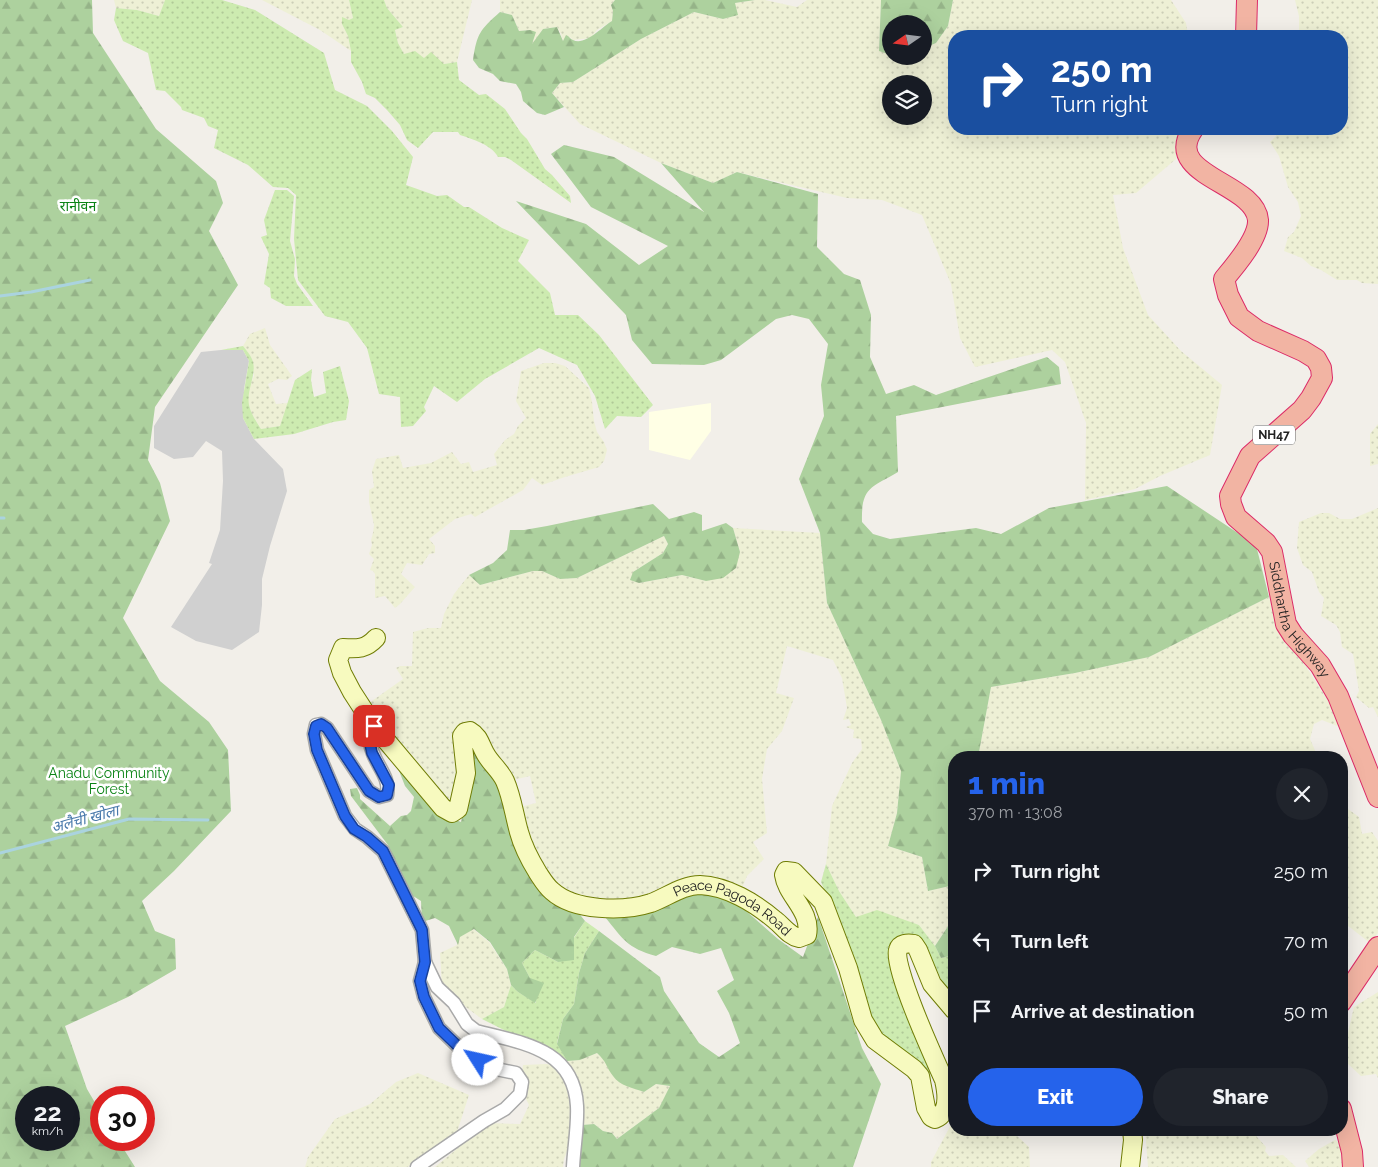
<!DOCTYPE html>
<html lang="en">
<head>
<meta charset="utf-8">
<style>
  body { margin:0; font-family:Raleway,"Noto Sans Devanagari",sans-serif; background:#20242c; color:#f1f3f6; height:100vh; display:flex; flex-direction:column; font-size:19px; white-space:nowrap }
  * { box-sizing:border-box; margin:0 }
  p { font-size:16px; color:#9ea1a6 }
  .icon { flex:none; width:28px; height:28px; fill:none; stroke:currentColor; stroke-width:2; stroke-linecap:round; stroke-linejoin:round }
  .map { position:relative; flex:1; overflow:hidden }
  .side { position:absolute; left:948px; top:751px; width:400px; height:385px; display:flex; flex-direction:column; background:#171b24; border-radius:20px; box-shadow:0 5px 20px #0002 }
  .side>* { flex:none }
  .guide { position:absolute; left:948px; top:30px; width:400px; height:105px; border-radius:20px; box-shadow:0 5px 20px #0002; background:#1a4fa0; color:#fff; overflow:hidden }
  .needle { width:32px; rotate:256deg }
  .controls { position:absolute; left:882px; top:15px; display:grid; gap:10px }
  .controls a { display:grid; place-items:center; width:50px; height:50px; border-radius:50%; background:#171b24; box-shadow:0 5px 20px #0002; font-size:25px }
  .speed { position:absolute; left:15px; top:1086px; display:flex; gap:10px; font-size:25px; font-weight:700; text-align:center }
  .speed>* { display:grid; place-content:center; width:65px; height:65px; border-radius:50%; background:#171b24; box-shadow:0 5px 20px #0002; line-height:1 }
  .speed small { font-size:12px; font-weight:400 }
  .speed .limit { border:8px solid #d22; background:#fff; color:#111 }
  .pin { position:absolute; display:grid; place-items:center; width:42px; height:42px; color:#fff; margin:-21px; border-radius:10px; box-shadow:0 2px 8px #0006 }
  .me { position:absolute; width:55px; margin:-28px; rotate:305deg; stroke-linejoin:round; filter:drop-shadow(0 0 4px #0008) }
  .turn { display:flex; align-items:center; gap:18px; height:105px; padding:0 20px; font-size:22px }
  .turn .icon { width:65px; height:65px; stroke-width:2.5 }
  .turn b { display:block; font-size:35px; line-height:42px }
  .round { display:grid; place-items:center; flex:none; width:52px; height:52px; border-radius:26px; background:#20242c }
  .overview { display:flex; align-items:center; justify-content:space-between; height:85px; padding:0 20px }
  h1 { font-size:30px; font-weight:800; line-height:38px; color:#2563eb }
  .action { display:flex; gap:10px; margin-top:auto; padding:10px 20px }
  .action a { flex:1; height:58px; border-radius:30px; background:#2563eb; color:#fff; font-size:20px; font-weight:800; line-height:58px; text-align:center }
  .action a+a { background:#20242c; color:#f1f3f6 }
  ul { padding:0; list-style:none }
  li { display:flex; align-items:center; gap:15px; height:70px; padding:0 20px }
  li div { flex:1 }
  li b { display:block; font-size:19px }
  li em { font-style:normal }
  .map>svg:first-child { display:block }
  .education { fill:#ffffe5 }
  .religious { fill:#d0d0d0 }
  .farmland { fill:url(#farmland-dots); fill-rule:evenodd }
  .grass { fill:url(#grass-dots) }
  .forest { fill:url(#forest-firs); fill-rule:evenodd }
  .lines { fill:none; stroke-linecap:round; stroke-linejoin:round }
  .stream { stroke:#aad3df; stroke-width:3 }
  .minor-casing { stroke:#a9a9a9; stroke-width:15 }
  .secondary-casing { stroke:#707d05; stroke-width:20 }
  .trunk-casing { stroke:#dc2a67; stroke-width:22 }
  .minor { stroke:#fff; stroke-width:12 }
  .secondary { stroke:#f7fabf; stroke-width:18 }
  .trunk { stroke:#f2b4a3; stroke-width:20 }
  .route-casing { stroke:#184099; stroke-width:12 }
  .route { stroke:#2563eb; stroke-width:9 }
  .labels { text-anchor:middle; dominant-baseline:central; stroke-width:5; stroke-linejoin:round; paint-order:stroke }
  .shield { fill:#fff; stroke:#646464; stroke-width:1 }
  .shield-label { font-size:12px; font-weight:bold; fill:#222 }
  .park-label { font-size:14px; fill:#0c8416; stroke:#fff }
  .street-label { font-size:14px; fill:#222; stroke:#fff }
  .water-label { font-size:15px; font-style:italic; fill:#4a7aab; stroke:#fff }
</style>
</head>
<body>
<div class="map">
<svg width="1378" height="1167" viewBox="0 0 1378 1167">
  <defs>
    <pattern id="farmland-dots" width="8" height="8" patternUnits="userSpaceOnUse" patternTransform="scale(1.25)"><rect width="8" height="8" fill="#eef0d5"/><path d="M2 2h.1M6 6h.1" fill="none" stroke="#ccceb7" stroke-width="1.8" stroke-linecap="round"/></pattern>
    <pattern id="grass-dots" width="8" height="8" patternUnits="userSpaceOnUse" patternTransform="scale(1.25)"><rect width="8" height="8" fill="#cdebb0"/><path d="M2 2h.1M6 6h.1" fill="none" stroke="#b0c997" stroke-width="1.8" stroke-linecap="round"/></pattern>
    <pattern id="forest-firs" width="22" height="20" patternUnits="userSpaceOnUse" patternTransform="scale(1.25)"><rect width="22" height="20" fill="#add19e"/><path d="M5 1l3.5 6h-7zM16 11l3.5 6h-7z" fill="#95b388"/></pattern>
  </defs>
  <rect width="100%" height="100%" fill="#f2efe9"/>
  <path class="education" d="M711 403V431L690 460 649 450V412Z"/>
  <path class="religious" d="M221 350H243L249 361 244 389 243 418 254 439 283 469 287 491 270 546 262 579V605L259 632 232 650 196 641 171 627 212 564 209 563 220 530 223 481 222 451 206 441 193 457 174 459 154 448V426L201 352Z"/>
  <g class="farmland">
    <path d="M114 0H165L159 16 137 10 116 8Z"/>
    <path d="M262 0H349L353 18 342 24 348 36 351 51 320 30Z"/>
    <path d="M384 0H472L457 62 444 64 424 58 404 54 398 43 395 30 403 27 387 8Z"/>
    <path d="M500 0H615L611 5 613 11 612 21 597 30 591 38 573 40 570 37 563 41 561 34 557 27 543 29 531 46 530 30 519 31 512 15 500 12Z"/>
    <path d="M755 0H765L797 7 807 0H881L879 50 891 55V56L900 57 924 56V48L936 43 948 26 953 0H1171L1186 23 1188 36H954V129H1178L1176 159 1136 193 1113 195 1123 248 1148 315 1181 351 1222 385 1210 455 1160 476 1135 489 1085 500 1086 423 1065 362 1052 350 975 367 960 338 951 284 922 215 882 200 847 198 737 172 713 183 661 163 580 124 552 93 560 83 573 82 641 39 694 12 723 19 737 15 735 3ZM891 84H924V116H891Z"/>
    <path d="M1295 0H1378V284L1362 283 1357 280H1337L1321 270 1311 266 1302 258 1284 251 1288 237 1294 232 1301 216 1298 202 1288 187 1279 156 1270 142 1276 136 1275 129H1341V36H1299V16Z"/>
    <path d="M265 328 270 345 292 376 287 380 278 379 268 384 276 404 288 403 280 426 261 429 252 414 248 403V390L254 376 252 359 243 346 250 334Z"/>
    <path d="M544 363H555L565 366 589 388 592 402 594 421 597 432 604 442 607 450 604 461 599 467 565 477 542 485 532 478 523 490 475 517 471 514 455 519 429 539 435 546V553L429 554 422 565 407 563 401 574 415 587 400 604 395 608 385 596 375 598V574L373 571 370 570 374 559 369 554 372 545 371 540 373 533 374 525 369 502V490L374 487 372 471 376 459 399 455 403 468 431 463 452 452 461 464 469 462 473 472 497 465 494 454 505 440 514 434 518 426 526 418 516 401 521 371Z"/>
    <path d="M1378 424V464L1370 466V434Z"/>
    <path d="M1378 508V717L1373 707 1369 708 1356 697 1359 691 1353 654 1342 647 1340 632 1336 625 1321 616 1324 598 1319 592 1312 572 1303 565 1297 548 1299 522 1321 513H1329L1340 519H1352Z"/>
    <path d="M733 528 820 533 827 603 881 720 901 771 897 813 888 846 922 857 928 891 954 885V917L935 946 919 925 909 922 856 917 839 891 826 864 832 806 852 763 862 749 861 739 853 738 854 730 846 727 851 725 849 719 843 720 847 708 842 678 833 660 787 646 776 693 794 698 782 731 767 749 762 779 767 833 753 842 764 859 747 876 739 896 650 903H576L531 861 520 807 536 803 530 776 513 780 455 812 362 708 403 679 396 668 400 666H412L413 632 428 628H441L444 614 454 594 469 575 480 585 533 571H542L560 579 577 578 664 536 668 544 663 553 633 572 639 583 682 575 706 581 740 552Z"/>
    <path d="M1269 597 1275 619 1327 699 1347 724 1337 726 1322 720 1314 724 1310 739 1318 757 981 758 979 752 991 687 1075 673 1149 657Z"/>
    <path d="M1341 804 1359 817 1362 834 1372 832 1378 841V933L1370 943 1347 925H1341Z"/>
    <path d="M473 929 489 942 507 969 511 985 504 1007 482 1019 463 1005 442 987 440 953 457 945 460 937Z"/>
    <path d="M1378 992V1078L1376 1074 1361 1076 1348 1064 1346 1041 1354 1007Z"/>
    <path d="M597 1053 605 1060 613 1076 637 1089 644 1092 656 1084 671 1086 659 1108 617 1139 612 1133 603 1131 594 1124 582 1125 579 1084 567 1061 580 1060Z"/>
    <path d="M547 1064 557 1067 567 1089 571 1110V1140L564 1159 563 1167H435L488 1123 520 1124 529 1105 520 1087 523 1065Z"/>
    <path d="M418 1073 469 1095 457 1132 408 1167H305L308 1157 335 1119 370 1104 396 1082Z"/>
    <path d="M954 1119V1130H999L998 1133 1016 1135 1029 1147 1030 1167H931V1162Z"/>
    <path d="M1145 1130H1257V1137L1266 1147 1265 1151 1269 1156 1283 1155 1296 1167H1148Z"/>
    <path d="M1335 1140 1352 1152 1353 1167H1309L1305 1161 1319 1149Z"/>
  </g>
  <g class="grass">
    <path d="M165 0H222L255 10 324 53 335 90 367 106 392 131 413 157 406 185 437 196 447 195 464 207H469L502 228 529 240 518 261 550 293 555 315H578L599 335 653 405 641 417 617 416 605 429 595 396 577 365 539 348 485 379 457 402 434 386 424 407 426 411 413 426 401 427 400 397 379 394 367 348 348 322 325 316 298 280 294 239 296 195 288 188 273 187 248 165 214 148 218 130 208 126 204 118 182 110 181 107 165 91 156 90 148 53 123 41 114 20 116 8 137 10 159 16Z"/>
    <path d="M349 0H384L387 8 403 27 395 30 398 43 404 54 415 51 424 58 431 52 444 64 457 62 459 80 479 95 486 94 505 109 521 133 527 139 545 169 552 175 570 196 571 203 511 160 505 157H498C492 145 472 139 460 135L458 132H433L418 148 407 140 400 125 387 110 375 98 366 94 362 82 351 62V51L348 36 342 24V17L349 20 353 18Z"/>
    <path d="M275 190H287L294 196 290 241 295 259 294 276 297 284 313 306H286L271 298 270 288 264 284 269 254 261 237 267 235 264 220Z"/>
    <path d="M243 346C246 350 250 354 252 359 258 374 246 389 249 405 251 414 256 421 261 429L280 426 295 380 312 369 311 380 314 397 326 393 323 372 340 366 349 401 346 420 333 422 294 434 254 439 243 418 242 403 249 361 243 350H221Z"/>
    <path d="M826 864 839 891 856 917 877 910 919 925 935 946 941 958 954 955V1000L944 986 933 962 914 939 902 941 931 1078V1102L926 1080 876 1034 834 912 821 882Z"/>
    <path d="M585 921 599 931 585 953 579 973 574 1004 563 1019 557 1043 567 1061 550 1050 518 1037 482 1019 504 1007 511 985 518 992 536 1003 530 978 522 963 535 950 558 962Z"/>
  </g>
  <g class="forest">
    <path d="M0 0H92L93 33 156 129 216 181 223 203 209 231 238 285 155 407 148 460 160 483 170 521 123 618 160 681 209 722 228 750 231 811 174 871 142 901 155 931 175 939 176 969 128 997 65 1026 87 1089 101 1113V1140H118L135 1167H0ZM26 1098H69V1140H26Z"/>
    <path d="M615 0H755L735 3 738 15 723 19 694 12 641 39 573 82 560 83 552 93 564 107 545 115 537 113 523 101 521 92 516 84 500 81 493 74 479 68 473 60C477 33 480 30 500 12L512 15 519 31 530 30 536 32 532 44 543 29 557 27 563 41 566 35C569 36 570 39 573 40 585 46 602 27 612 21L613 11 611 5Z"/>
    <path d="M881 0H953L948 26 936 43 924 48V24H891V55L879 51Z"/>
    <path d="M564 145 614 157 704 212 661 163 713 183 737 172 818 194 817 247 844 274 860 280 871 315 870 357 886 394 914 385 936 395 1047 357 1059 367 1061 384 896 416 898 472C871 488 861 487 862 522L873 534 890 539 976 528 1001 534 1049 508 1167 486 1256 545 1269 597 1149 657 1075 673 991 687 979 752 981 757 954 758V885L928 891 922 857 888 846 897 813 901 771 881 720 827 603 820 533 799 479 824 416 821 385 828 344 809 319 792 315 776 319 721 360 704 365 652 364 632 340 626 315 516 201 586 224 639 265 668 246 591 207 551 154Z"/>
    <path d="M653 504 669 519 694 512 702 515V531L726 523 733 528 740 552 736 568 723 578 706 581 682 575 639 583 630 580 633 572 663 553 668 544 664 536 577 578 560 579 542 571H533L480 585 469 575 493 563 507 550 510 530H524L547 526Z"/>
    <path d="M468 743 475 747 504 789 517 835 585 921 574 937V960L558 962 535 950 522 963 530 978 544 983 535 1003 518 992 511 985 507 969 490 942 474 929 460 937 458 945 449 926 435 918 422 922 421 901 410 894 388 845 351 796 350 789 357 788 360 795V799L390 826 401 816 407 815 411 811 414 797 405 786 394 758 450 818 461 822 464 809Z"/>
    <path d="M703 888 736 902 778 939 803 957 818 917 862 1048 881 1084 853 1167H578L582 1125 594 1124 603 1131 612 1133 617 1139 659 1108 670 1086 656 1084 644 1092C633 1088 620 1086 613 1076 606 1067 607 1062 597 1053L580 1060 567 1061 557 1044 563 1019 574 1004 579 973 585 953 599 931 660 977 664 991 699 1043 719 1057 740 1043 729 1013 717 991 734 980 721 948 700 954 672 947 656 956C627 948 623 939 605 917Z"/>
    <path d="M954 917V955L941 958 935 946Z"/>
  </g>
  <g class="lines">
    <g class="stream">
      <path d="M0 296 31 292 90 280"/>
      <path d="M0 518H4"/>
      <path d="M0 853 129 819 208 820"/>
    </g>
    <defs>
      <g id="minor">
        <path d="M374 726C372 731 369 736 370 741 371 762 391 774 387 795L379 797 369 791 327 728 321 724 316 725 314 734 317 750 345 816 355 829 367 837 383 851 422 930 425 962 420 981 424 997 439 1028 468 1056 501 1070 516 1073 522 1082 520 1094 505 1109 484 1121 417 1167"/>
        <path d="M425 962 437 987 454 1003 467 1024 476 1031C521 1043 574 1048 577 1106 578 1126 574 1147 573 1167"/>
      </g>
      <g id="secondary">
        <path id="s1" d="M376 638C366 649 358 649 343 648L338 660 342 673 352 692 374 726 443 808 452 813 458 809 466 773 462 736 465 732 470 731C479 736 480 744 485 753 490 763 500 770 505 781 512 797 514 814 519 832 523 847 530 860 538 873 542 879 546 886 552 891 574 911 623 912 651 903 667 897 683 885 700 885 727 886 755 903 775 920 783 926 789 936 799 938L807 935C812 911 787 896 784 875L786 871 794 872 823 902 848 968 863 1020 875 1040 914 1069 920 1076 926 1108 931 1117 935 1119C950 1113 947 1093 944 1080 935 1060 892 966 898 950 900 943 908 943 914 944L918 950 932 984 954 1010"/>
        <path d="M1130 1167 1133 1140 1132 1130"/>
      </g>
      <g id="trunk">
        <path d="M1246 36 1247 0"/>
        <path id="s2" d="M1193 129C1161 176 1255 182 1258 220 1259 238 1235 266 1224 279L1228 295 1239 317 1258 331 1303 351 1316 359 1321 368 1322 378 1311 398 1302 410 1250 456 1230 496 1231 504 1236 517 1266 543 1272 552 1286 624 1293 635 1320 665 1338 696 1378 797"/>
        <path d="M1341 1002 1378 947"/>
        <path d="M1341 1109 1352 1152 1353 1167"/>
      </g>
    </defs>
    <use href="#minor" class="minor-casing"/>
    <use href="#secondary" class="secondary-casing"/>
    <use href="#trunk" class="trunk-casing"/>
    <use href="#minor" class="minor"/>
    <use href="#secondary" class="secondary"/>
    <use href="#trunk" class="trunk"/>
  </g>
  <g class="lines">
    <defs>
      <path id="route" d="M374 726 369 739 372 753 389 785 387 795 379 797 369 791 327 728 321 724 316 726 314 734 317 750 345 816 354 829 367 837 383 851 422 930 425 962 420 981 424 997 439 1028 468 1056 478 1060"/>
    </defs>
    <use href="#route" class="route-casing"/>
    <use href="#route" class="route"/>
  </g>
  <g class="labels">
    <rect class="shield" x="1253" y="425.5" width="42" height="19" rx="4"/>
    <g class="shield-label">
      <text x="1274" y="435">NH47</text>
    </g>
    <g class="park-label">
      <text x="78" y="206">रानीवन</text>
      <text x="109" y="773">Anadu Community<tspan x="109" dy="16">Forest</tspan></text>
    </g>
    <g class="street-label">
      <text stroke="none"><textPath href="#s2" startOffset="644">Siddhartha Highway</textPath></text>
      <text stroke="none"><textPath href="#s1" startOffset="710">Peace Pagoda Road</textPath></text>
    </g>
    <g class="water-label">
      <text transform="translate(85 819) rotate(-15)">अलैची खोला</text>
    </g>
  </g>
</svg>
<div class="controls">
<a><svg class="needle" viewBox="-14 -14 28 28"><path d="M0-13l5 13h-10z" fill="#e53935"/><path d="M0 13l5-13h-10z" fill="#9ea1a6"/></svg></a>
<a><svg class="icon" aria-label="layers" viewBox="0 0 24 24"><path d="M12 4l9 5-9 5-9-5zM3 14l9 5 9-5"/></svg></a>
</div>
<div class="speed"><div>22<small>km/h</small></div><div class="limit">30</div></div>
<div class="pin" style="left:374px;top:726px;background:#d93025"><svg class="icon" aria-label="arrive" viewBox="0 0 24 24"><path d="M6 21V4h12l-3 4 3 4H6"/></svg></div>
<svg class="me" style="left:478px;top:1060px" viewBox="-20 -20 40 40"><circle r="19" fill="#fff"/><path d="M0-13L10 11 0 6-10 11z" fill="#2563eb"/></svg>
<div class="guide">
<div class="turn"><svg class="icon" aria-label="right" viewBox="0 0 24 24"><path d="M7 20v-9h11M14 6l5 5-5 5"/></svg><div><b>250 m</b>Turn right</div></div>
</div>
<section class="side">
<div class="overview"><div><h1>1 min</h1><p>370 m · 13:08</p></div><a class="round"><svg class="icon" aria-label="close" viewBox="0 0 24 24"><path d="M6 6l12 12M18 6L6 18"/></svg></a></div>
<ul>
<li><svg class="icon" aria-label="right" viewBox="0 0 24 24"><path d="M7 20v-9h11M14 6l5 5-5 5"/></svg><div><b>Turn right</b></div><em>250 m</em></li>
<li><svg class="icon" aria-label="left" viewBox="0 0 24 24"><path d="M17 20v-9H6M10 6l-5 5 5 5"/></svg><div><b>Turn left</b></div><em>70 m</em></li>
<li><svg class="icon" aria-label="arrive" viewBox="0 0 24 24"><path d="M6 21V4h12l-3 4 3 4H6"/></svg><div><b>Arrive at destination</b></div><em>50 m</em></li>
</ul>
<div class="action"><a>Exit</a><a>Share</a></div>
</section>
</div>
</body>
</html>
